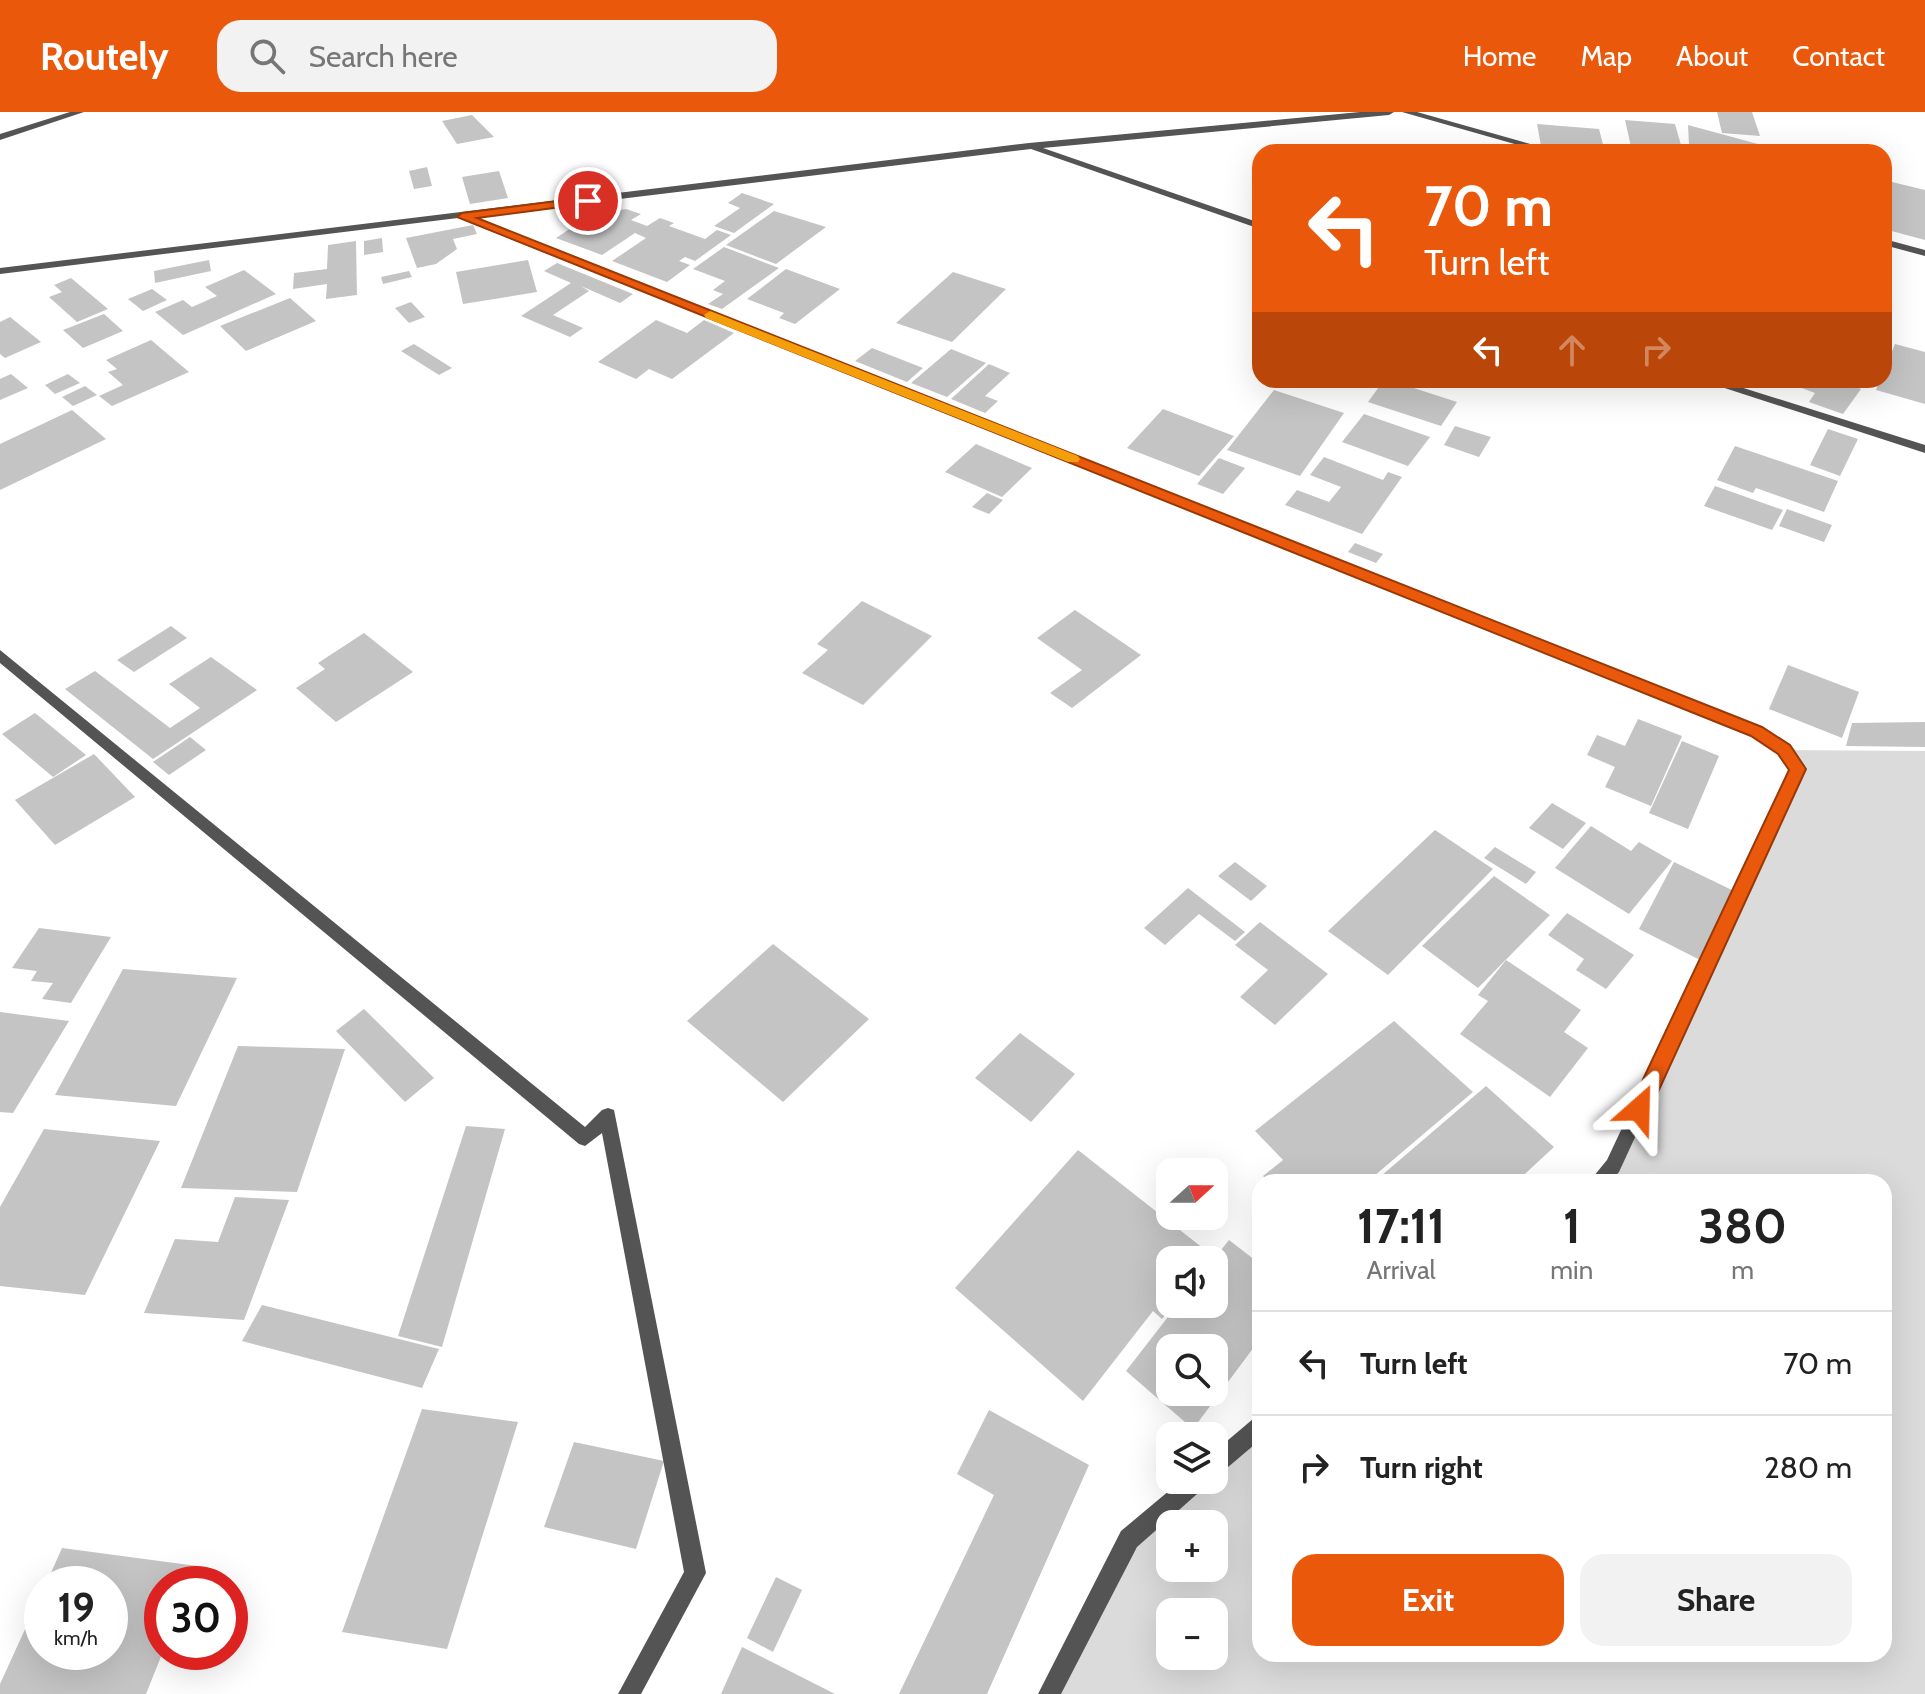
<!DOCTYPE html>
<html lang="en">
<head>
<meta charset="utf-8">
<style>
  body { margin:0; font-family:Cabin,sans-serif; background:#f2f2f2; color:#222; height:100vh; display:flex; flex-direction:column; font-size:30px; white-space:nowrap }
  * { box-sizing:border-box; margin:0 }
  p { font-size:26px; color:#767676 }
  .icon { flex:none; width:44px; height:44px; fill:none; stroke:currentColor; stroke-width:2; stroke-linecap:round; stroke-linejoin:round }
  .map { position:relative; flex:1; overflow:hidden }
  .side { position:absolute; left:1252px; top:1062px; width:640px; height:488px; display:flex; flex-direction:column; background:#fff; border-radius:24px; box-shadow:0 8px 32px #0002 }
  .side>* { flex:none }
  .top-card { position:absolute; left:1252px; top:32px; width:640px; height:244px; border-radius:24px; box-shadow:0 8px 32px #0002; background:#ea580c; color:#fff; overflow:hidden }
  .needle { width:52px; rotate:69deg }
  .buttons { position:absolute; left:1156px; top:1046px; display:grid; gap:16px }
  .buttons a { display:grid; place-items:center; width:72px; height:72px; border-radius:16px; background:#fff; box-shadow:0 8px 32px #0002; font-size:40px }
  .speed { position:absolute; left:24px; top:1454px; display:flex; gap:16px; font-size:40px; font-weight:700; text-align:center }
  .speed>* { display:grid; place-content:center; width:104px; height:104px; border-radius:50%; background:#fff; box-shadow:0 8px 32px #0002; line-height:1 }
  .speed small { font-size:20px; font-weight:400 }
  .speed .limit { border:12px solid #d22; background:#fff; color:#111 }
  .pin { position:absolute; display:grid; place-items:center; width:68px; height:68px; color:#fff; margin:-34px; border:4px solid #fff; border-radius:50%; box-shadow:0 2px 8px #0007 }
  .me { position:absolute; width:88px; margin:-44px; rotate:25deg; stroke-linejoin:round; filter:drop-shadow(0 0 6px #0008) }
  .turn { display:flex; align-items:center; gap:28px; height:168px; padding:0 40px; font-size:36px }
  .turn .icon { width:104px; height:104px; stroke-width:2.5 }
  .turn b { display:block; font-size:56px; line-height:68px }
  .lanes { display:flex; align-items:center; height:76px; padding:0 40px; background:#0003; justify-content:center; gap:40px; direction:ltr }
  .lanes .off { opacity:.35 }
  .eta { display:flex; justify-content:space-evenly; align-items:center; height:136px; text-align:center }
  .eta b { font-size:48px; font-weight:800; line-height:56px }
  .primary-button { display:flex; gap:16px; margin-top:auto; padding:16px 40px }
  .primary-button a { flex:1; height:92px; border-radius:24px; background:#ea580c; color:#fff; font-size:32px; font-weight:800; line-height:92px; text-align:center }
  .primary-button a+a { background:#f2f2f2; color:#222 }
  ul { padding:0; list-style:none }
  li { display:flex; align-items:center; gap:24px; height:104px; padding:0 40px; border-top:2px solid #e0e0e0 }
  li div { flex:1 }
  li b { display:block; font-size:30px }
  li em { font-style:normal }
  header { display:flex; align-items:center; gap:48px; box-sizing:border-box; height:112px; padding:0 40px; background:#ea580c; color:#fff }
  header strong { font-size:38px }
  nav { display:flex; gap:44px; margin-inline-start:auto; font-size:28px }
  .search { width:560px; height:72px; background:#f2f2f2; display:flex; align-items:center; gap:20px; box-sizing:border-box; padding:0 28px; border-radius:24px; color:#767676; font-size:30px }
  .map>svg:first-child { display:block }
  .green { fill:#dbdbdb; fill-rule:evenodd }
  .building { fill:#c4c4c4; fill-rule:evenodd }
  .lines { fill:none; stroke-linecap:round; stroke-linejoin:round }
  .street { fill:#545454; fill-rule:evenodd }
  .route { fill:#ea580c; stroke:#983908; stroke-width:2 }
  .slow { fill:#f59e0b }
</style>
</head>
<body>
<header>
<strong>Routely</strong>
<div class="search"><svg class="icon" aria-label="search" viewBox="0 0 24 24"><circle cx="10" cy="10" r="6"/><path d="M15 15l6 6"/></svg>Search here</div>
<nav><a>Home</a><a>Map</a><a>About</a><a>Contact</a></nav>
</header>
<div class="map">
<svg width="1925" height="1582" viewBox="0 0 1925 1582">
  <rect width="100%" height="100%" fill="#fff"/>
  <path class="green" d="M1784 638 1925 639V1582H1049L1129 1427 1198 1368H1214V1354L1260 1314V1542H1884V1070H1598L1798 657ZM1170 1412H1214V1456H1170ZM1170 1500H1214V1544H1170Z"/>
  <g class="building">
    <path d="M1717 0H1752L1760 24 1722 21Z"/>
    <path d="M472 3 494 25 457 32 442 9Z"/>
    <path d="M1625 8 1675 12 1683 40 1632 39Z"/>
    <path d="M1537 12 1599 17 1605 40H1574L1573 36 1541 34Z"/>
    <path d="M1688 13 1758 32 1755 40H1708L1689 33Z"/>
    <path d="M427 55 432 74 414 77 409 59Z"/>
    <path d="M499 59 508 86 470 92 462 65Z"/>
    <path d="M1884 68 1925 78V128L1884 117Z"/>
    <path d="M742 81 774 92 734 121 714 114 740 96 728 91Z"/>
    <path d="M626 97 641 102 631 108 647 114 660 106 674 111 669 114 705 127 717 118 731 123 695 149 685 145 679 149 690 153 667 170 612 149 646 126 635 121 602 143 556 126 574 114 580 117 596 107 590 104Z"/>
    <path d="M774 99 826 115 776 152 726 133Z"/>
    <path d="M473 113 477 122 453 127 457 137 436 152 417 156 406 126Z"/>
    <path d="M382 126 383 140 364 143V129Z"/>
    <path d="M356 129 357 183 326 187 327 172 293 177 294 161 327 157 328 133Z"/>
    <path d="M724 135 779 156 722 197 708 192 723 182 713 178 725 169 693 157Z"/>
    <path d="M209 148 211 159 155 171 154 159Z"/>
    <path d="M528 148 537 180 463 192 456 160Z"/>
    <path d="M557 151 633 182 620 191 581 174 589 179 553 203 583 216 570 225 521 204 571 171 544 159Z"/>
    <path d="M786 157 840 177 795 212 779 206 784 201 747 187Z"/>
    <path d="M244 158 276 182 183 223 155 200 183 188 192 195 217 184 205 175Z"/>
    <path d="M409 159 412 165 383 172 381 165Z"/>
    <path d="M953 160 1006 177 952 230 896 211Z"/>
    <path d="M71 166 108 197 77 210 49 185 62 180 54 173Z"/>
    <path d="M152 177 167 188 143 199 128 187Z"/>
    <path d="M290 186 316 209 246 239 220 214Z"/>
    <path d="M411 190 425 205 409 211 395 196Z"/>
    <path d="M104 202 123 219 83 236 63 218Z"/>
    <path d="M10 205 41 230 5 246 0 242V210Z"/>
    <path d="M656 208 687 221 704 208 734 221 672 267 649 257 636 267 598 250Z"/>
    <path d="M151 228 189 260 112 294 99 284 123 273 108 260 117 257 106 248Z"/>
    <path d="M414 232 452 256 439 263 401 239Z"/>
    <path d="M1895 232 1925 240V292L1876 278 1880 268H1884V259Z"/>
    <path d="M872 236 923 256 907 270 855 249Z"/>
    <path d="M951 237 986 251 947 285 911 271Z"/>
    <path d="M989 252 1010 261 985 284 998 289 985 301 951 287Z"/>
    <path d="M11 262 28 276 0 288V267Z"/>
    <path d="M68 262 80 271 55 282 45 273Z"/>
    <path d="M1384 268H1389L1457 290 1441 314 1368 290Z"/>
    <path d="M1780 268H1838L1861 277 1843 302 1809 290 1815 281Z"/>
    <path d="M85 274 97 283 73 294 62 285Z"/>
    <path d="M1274 278 1344 301 1300 364 1227 338Z"/>
    <path d="M1163 297 1234 324 1199 364 1127 336Z"/>
    <path d="M72 298 106 327 0 378V332Z"/>
    <path d="M1364 302 1430 325 1408 354 1342 330Z"/>
    <path d="M1455 314 1491 325 1479 345 1444 333Z"/>
    <path d="M1828 317 1858 327 1840 364 1810 353Z"/>
    <path d="M976 332 1032 356 1002 385 945 360Z"/>
    <path d="M1735 334 1838 369 1824 400 1756 376 1753 381 1717 368Z"/>
    <path d="M1324 345 1383 368 1388 360 1402 365 1362 422 1285 393 1297 378 1329 390 1341 375 1310 363Z"/>
    <path d="M1219 346 1245 356 1223 382 1197 372Z"/>
    <path d="M1715 374 1783 398 1772 418 1704 394Z"/>
    <path d="M987 381 1003 388 989 402 972 395Z"/>
    <path d="M1787 397 1832 413 1824 430 1779 414Z"/>
    <path d="M1355 431 1383 442 1376 451 1348 440Z"/>
    <path d="M862 489 932 524 863 593 802 561 828 538 817 532Z"/>
    <path d="M1075 498 1141 543 1072 596 1050 581 1082 558 1037 526Z"/>
    <path d="M171 514 187 526 134 560 117 548Z"/>
    <path d="M364 521 413 560 336 610 296 576 325 557 318 551Z"/>
    <path d="M211 545 257 578 153 647 65 577 95 559 170 616 200 596 169 572Z"/>
    <path d="M1788 553 1859 580 1842 626 1769 597Z"/>
    <path d="M35 601 86 643 53 665 2 622Z"/>
    <path d="M1638 607 1682 624 1651 694 1605 675 1615 655 1587 643 1597 623 1625 634Z"/>
    <path d="M1925 610V635L1846 634 1852 611Z"/>
    <path d="M190 625 206 638 169 663 153 650Z"/>
    <path d="M1682 629 1719 644 1688 717 1649 701Z"/>
    <path d="M94 642 135 685 55 733 15 688Z"/>
    <path d="M1552 691 1586 711 1563 737 1529 716Z"/>
    <path d="M1591 714 1631 739 1639 730 1672 749 1629 802 1555 756Z"/>
    <path d="M1435 718 1493 757 1388 863 1328 819Z"/>
    <path d="M1495 735 1536 760 1526 772 1484 746Z"/>
    <path d="M1235 750 1267 774 1251 789 1218 764Z"/>
    <path d="M1674 750 1734 779 1700 848 1639 817Z"/>
    <path d="M1494 764 1550 803 1478 876 1422 834Z"/>
    <path d="M1188 776 1245 820 1235 829 1199 802 1165 833 1144 816Z"/>
    <path d="M1567 801 1634 843 1606 877 1576 858 1584 847 1548 823Z"/>
    <path d="M1260 810 1328 862 1275 913 1240 885 1268 858 1235 833Z"/>
    <path d="M39 816 111 825 71 891 42 887 53 871 31 869 37 859 12 856Z"/>
    <path d="M773 832 869 907 783 990 687 909Z"/>
    <path d="M1506 848 1581 898 1564 920 1588 936 1550 985 1460 922 1488 889 1478 883Z"/>
    <path d="M123 857 237 866 176 994 55 983Z"/>
    <path d="M364 897 434 966 405 990 336 919Z"/>
    <path d="M0 900 69 909 13 1001 0 1000Z"/>
    <path d="M1394 909 1473 980 1367 1070H1269L1263 1064 1283 1048 1255 1019Z"/>
    <path d="M1020 921 1075 962 1031 1010 975 966Z"/>
    <path d="M238 934 345 937 297 1080 181 1076Z"/>
    <path d="M1486 974 1554 1035 1516 1070H1374Z"/>
    <path d="M466 1014 505 1017 442 1235 398 1224Z"/>
    <path d="M44 1017 160 1029 85 1183 0 1174V1095Z"/>
    <path d="M1078 1038 1213 1144 1209 1148H1170V1192H1174L1162 1207 1153 1199 1083 1289 955 1176Z"/>
    <path d="M235 1085 289 1088 244 1208 144 1201 175 1127 218 1130Z"/>
    <path d="M1229 1128 1260 1152V1227L1193 1317 1126 1259 1178 1192H1214V1147ZM1170 1236H1214V1280H1170Z"/>
    <path d="M262 1193 439 1237 422 1276 242 1229Z"/>
    <path d="M422 1297 518 1310 447 1537 342 1520Z"/>
    <path d="M989 1298 1089 1353 987 1582H899L994 1383 957 1362Z"/>
    <path d="M574 1330 664 1349 636 1437 544 1415Z"/>
    <path d="M62 1436 197 1454 190 1472H162V1542L146 1582H0V1572L42 1480V1540H110V1472H46Z"/>
    <path d="M776 1465 802 1478 773 1540 747 1526Z"/>
    <path d="M742 1535 835 1582H721Z"/>
  </g>
  <g class="lines">
    <g class="street">
      <path d="M70 0H84L0 28V22Z"/>
      <path d="M1360 0H1394L1389 3 1043 36 1260 111V117L1031 37 471 105 1762 615 1789 634 1805 657 1619 1060 1610 1070H1589L1607 1048 1790 658 1779 642 1752 623 458 106 0 162V156L1029 31Z"/>
      <path d="M1402 0H1417L1559 40H1543Z"/>
      <path d="M1884 127 1925 138V144L1884 133Z"/>
      <path d="M1700 268H1718L1925 333V341Z"/>
      <path d="M0 538 585 1015 602 998 608 996 614 998 706 1461 641 1582H618L684 1460 602 1021 585 1034 579 1032 0 551Z"/>
      <path d="M1260 1304V1328L1221 1361 1214 1364V1340L1253 1307Z"/>
      <path d="M1182 1368H1208L1205 1375 1137 1435 1061 1582H1038L1121 1419Z"/>
    </g>
  </g>
  <path class="route" d="M588 85 594 89 592 91 477 106 1762 615 1790 633 1806 657 1647 1004 1639 1006 1632 1004 1629 997 1789 658 1778 642 1751 624 457 105 462 101Z"/>
  <path class="slow" d="M710 199 1078 344 1080 347 1078 350H1068L706 206 704 203Z"/>
</svg>
<div class="buttons">
<a><svg class="needle" viewBox="-14 -14 28 28"><path d="M0-13l5 13h-10z" fill="#e53935"/><path d="M0 13l5-13h-10z" fill="#767676"/></svg></a>
<a><svg class="icon" aria-label="sound" viewBox="0 0 24 24"><path d="M4 9h4l5-4v14l-5-4H4zM17 9q2 3 0 6"/></svg></a>
<a><svg class="icon" aria-label="search" viewBox="0 0 24 24"><circle cx="10" cy="10" r="6"/><path d="M15 15l6 6"/></svg></a>
<a><svg class="icon" aria-label="layers" viewBox="0 0 24 24"><path d="M12 4l9 5-9 5-9-5zM3 14l9 5 9-5"/></svg></a>
<a>+</a>
<a>−</a>
</div>
<div class="speed"><div>19<small>km/h</small></div><div class="limit">30</div></div>
<div class="pin" style="left:588px;top:89px;background:#d93025"><svg class="icon" aria-label="arrive" viewBox="0 0 24 24"><path d="M6 21V4h12l-3 4 3 4H6"/></svg></div>
<svg class="me" style="left:1639px;top:997px" viewBox="-20 -20 40 40"><path d="M0-17L14 15 0 8-14 15z" fill="#ea580c" stroke="#fff" stroke-width="4"/></svg>
<div class="top-card">
<div class="turn"><svg class="icon" aria-label="left" viewBox="0 0 24 24"><path d="M17 20v-9H6M10 6l-5 5 5 5"/></svg><div><b>70 m</b>Turn left</div></div>
<div class="lanes"><svg class="icon" aria-label="left" viewBox="0 0 24 24"><path d="M17 20v-9H6M10 6l-5 5 5 5"/></svg><svg class="icon off" aria-label="ahead" viewBox="0 0 24 24"><path d="M12 20V5M6 11l6-6 6 6"/></svg><svg class="icon off" aria-label="right" viewBox="0 0 24 24"><path d="M7 20v-9h11M14 6l5 5-5 5"/></svg></div>
</div>
<section class="side">
<div class="eta">
<div><b>17:11</b><p>Arrival</p></div>
<div><b>1</b><p>min</p></div>
<div><b>380</b><p>m</p></div>
</div>
<ul>
<li><svg class="icon" aria-label="left" viewBox="0 0 24 24"><path d="M17 20v-9H6M10 6l-5 5 5 5"/></svg><div><b>Turn left</b></div><em>70 m</em></li>
<li><svg class="icon" aria-label="right" viewBox="0 0 24 24"><path d="M7 20v-9h11M14 6l5 5-5 5"/></svg><div><b>Turn right</b></div><em>280 m</em></li>
</ul>
<div class="primary-button"><a>Exit</a><a>Share</a></div>
</section>
</div>
</body>
</html>
